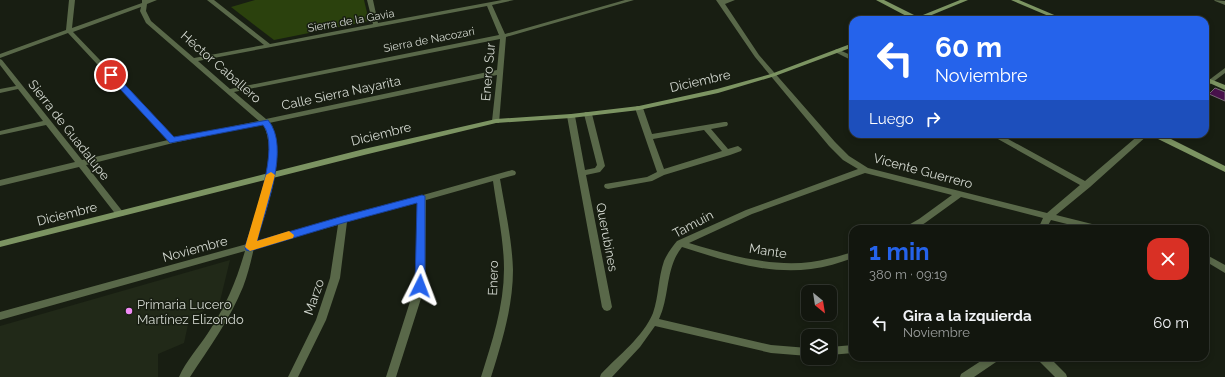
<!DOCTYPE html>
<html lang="es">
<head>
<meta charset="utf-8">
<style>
  body { margin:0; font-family:Raleway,sans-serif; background:#1b1f17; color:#f1f3f6; height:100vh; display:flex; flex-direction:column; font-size:15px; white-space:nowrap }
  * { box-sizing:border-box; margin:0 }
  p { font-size:13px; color:#9c9f9e }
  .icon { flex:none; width:22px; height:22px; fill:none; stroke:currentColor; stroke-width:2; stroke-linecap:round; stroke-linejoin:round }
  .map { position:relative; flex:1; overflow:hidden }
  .details { position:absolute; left:849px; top:225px; width:360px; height:136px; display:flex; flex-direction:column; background:#12160e; border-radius:12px; box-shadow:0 2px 6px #0003,0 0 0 1px #31352e }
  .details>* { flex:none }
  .banner { position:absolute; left:849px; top:16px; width:360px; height:122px; border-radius:12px; box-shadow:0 2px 6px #0003,0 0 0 1px #31352e; background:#2563eb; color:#fff; overflow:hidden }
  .needle { width:26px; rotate:150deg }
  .buttons { position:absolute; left:801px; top:285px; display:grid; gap:8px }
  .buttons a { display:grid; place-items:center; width:36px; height:36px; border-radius:8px; background:#12160e; box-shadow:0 2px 6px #0003,0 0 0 1px #31352e; font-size:20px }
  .pin { position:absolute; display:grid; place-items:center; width:34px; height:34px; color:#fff; margin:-17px; border:2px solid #fff; border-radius:50%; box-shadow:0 1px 4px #0007 }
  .me { position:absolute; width:44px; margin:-22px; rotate:3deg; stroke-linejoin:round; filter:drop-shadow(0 0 3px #0008) }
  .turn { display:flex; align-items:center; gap:14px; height:84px; padding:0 20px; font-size:18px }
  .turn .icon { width:52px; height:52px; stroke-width:2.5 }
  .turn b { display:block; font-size:28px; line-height:34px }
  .then { display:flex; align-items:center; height:38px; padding:0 20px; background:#0003; gap:8px; font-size:15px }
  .round { display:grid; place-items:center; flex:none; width:42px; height:42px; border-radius:12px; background:#1b1f17 }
  .summary { display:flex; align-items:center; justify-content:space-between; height:68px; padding:0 20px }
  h1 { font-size:24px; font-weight:700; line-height:30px; color:#2563eb }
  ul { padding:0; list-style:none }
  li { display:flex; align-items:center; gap:12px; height:60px; padding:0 20px }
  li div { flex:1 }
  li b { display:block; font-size:15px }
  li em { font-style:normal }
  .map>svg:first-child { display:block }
  .built { fill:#212918 }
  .green { fill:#2b410d }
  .building { fill:#48114b; stroke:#776b77 }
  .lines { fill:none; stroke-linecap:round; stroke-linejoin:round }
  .street { fill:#596849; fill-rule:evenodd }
  .secondary { fill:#7c9462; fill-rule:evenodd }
  .route { fill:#2563eb; stroke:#184099 }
  .slow { fill:#f59e0b }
  .poi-dot { fill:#f18bf5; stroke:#181e12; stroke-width:1.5 }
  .labels { text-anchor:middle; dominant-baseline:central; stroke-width:3; stroke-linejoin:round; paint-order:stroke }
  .far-street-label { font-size:11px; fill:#d2d7cf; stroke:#181e12 }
  .street-label { font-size:13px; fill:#d2d7cf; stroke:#181e12 }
  .poi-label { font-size:13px; fill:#d2d7cf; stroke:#181e12; text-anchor:start }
</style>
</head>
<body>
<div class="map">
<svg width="1225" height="377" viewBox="0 0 1225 377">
  <rect width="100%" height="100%" fill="#181e12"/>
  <path class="built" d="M230 260 220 301 189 320 184 343 158 354V377H0V326Z"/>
  <path class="green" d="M255 0H364L369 21 274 40 231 7Z"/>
  <path class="building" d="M1215 88 1225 92V101L1209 94Z"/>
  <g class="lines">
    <g class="street">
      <path d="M69 0H75L72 28 142 3V0H157L147 4 146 11 151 21 194 58 264 45 207 0H214L270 44 373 24 367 0H373L378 23 502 0H514L492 5 505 34 625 0H634L506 37 499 123H496L492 121 497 75 269 123C271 127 274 130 275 134 283 166 266 210 257 241L339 218 343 216 345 217 512 170 515 171 516 173 515 175 500 179C505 209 512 239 513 270 513 306 502 342 491 377H481C492 342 504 306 504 269 504 240 497 210 493 181L426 200 425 286 396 377H386L415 286 418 202 347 222 340 278 326 320 298 377H288L316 320 330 278 338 225 254 248C251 261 248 274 243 287 230 319 209 348 190 377H179C186 361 199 347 208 333 226 306 236 282 245 251L0 320V312L247 244C257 210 280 158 263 124L173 143 86 165 123 212 124 214 123 216H117L79 167 0 186V180L75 162 46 125 0 135V131L43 121 18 89 0 93V89L16 86 0 65V59L2 60 82 160 168 140 68 33 0 58V54L66 30ZM487 6 499 35 230 89 198 61ZM141 7 140 11 146 23 259 121 175 138 73 32ZM500 39 497 70 266 119 234 92Z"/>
      <path d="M716 0H735L725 4 759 55 835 142 849 156 868 168 1047 213 1080 185 989 134H999L1085 181 1140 134H1149L1090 187 1056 215 1100 226 1103 227 1104 229H1087L1051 220 1046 229H1038L1043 218 961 197 925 223 915 229H904L905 227 919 219 952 195 865 173 752 214 689 243C728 255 770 267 811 262 826 260 839 256 853 252V258C839 263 826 267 811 269 768 275 723 260 682 247 665 268 670 296 659 319L771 345 808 348V356L771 353 655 326 640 347 612 377H600L601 374C619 355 643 337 653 313 659 296 658 278 664 261 667 254 672 247 677 241L746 210 858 169 843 160 829 146 755 57Z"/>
      <path d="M1214 0 1225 1V5L1215 1Z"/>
      <path d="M837 49 853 56V61L835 52V50Z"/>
      <path d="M1225 68V73L1205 88V83Z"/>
      <path d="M637 106H641L643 108 652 134 724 122H727L728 124 727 126 711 129 728 149 738 146 742 149 741 151 730 155 664 175 652 181 608 189 605 188 604 186 605 184 647 177 657 172 635 108ZM704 130 722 151 664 169 653 139Z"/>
      <path d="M585 112H588L592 114 605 166 600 172 586 175 612 307 610 310 607 311 604 310 602 307 567 116 571 114 575 116 585 170 595 168 597 165 584 114Z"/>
      <path d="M1205 254 1225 265V273L1205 261Z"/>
      <path d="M853 345V353L830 355V347Z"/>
      <path d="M987 357H1000L999 360 974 377H960L961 374Z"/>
      <path d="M1037 357H1049L1066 374 1067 377H1055L1038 360Z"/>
    </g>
    <g class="secondary">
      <path d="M876 0H884L918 17 960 0H968L922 19 923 20H911L912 19Z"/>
      <path d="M1011 0H1019L1066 20H1058Z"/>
      <path d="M853 43V47L775 76 718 93 639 110 571 118 496 123 364 155 0 247V241L364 149 496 119 571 114 639 106 717 89 771 74Z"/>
      <path d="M1205 77 1225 85V90L1205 81Z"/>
      <path d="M1151 134H1161L1225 166V172L1152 136Z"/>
    </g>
  </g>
  <path class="route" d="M109 73H114L174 137 268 120C291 147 265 210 257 241L343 216 422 195 425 196V286L424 289 420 290 415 286 417 203 343 223 250 251 246 250 245 247C253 222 281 146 263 125L170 143 109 77Z"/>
  <path class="slow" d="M271 172 275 175 257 241 289 231 294 235 293 238 250 251 245 247 266 175Z"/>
  <circle class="poi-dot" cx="129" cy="311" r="4"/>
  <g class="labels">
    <g class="far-street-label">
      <text transform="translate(351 21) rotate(-10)">Sierra de la Gavia</text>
      <text transform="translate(429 40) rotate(-11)">Sierra de Nacozari</text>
    </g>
    <g class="street-label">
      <text transform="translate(221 67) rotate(41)">Héctor Caballero</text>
      <text transform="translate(488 72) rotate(-85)">Enero Sur</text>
      <text transform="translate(700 81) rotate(-13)">Diciembre</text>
      <text transform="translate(341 93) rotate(-12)">Calle Sierra Nayarita</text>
      <text transform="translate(69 130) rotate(52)">Sierra de Guadalupe</text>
      <text transform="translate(381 134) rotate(-14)">Diciembre</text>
      <text transform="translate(923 171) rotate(15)">Vicente Guerrero</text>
      <text transform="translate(67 214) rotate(-14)">Diciembre</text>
      <text transform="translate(693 224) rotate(-28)">Tamuín</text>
      <text transform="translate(607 237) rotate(79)">Querubines</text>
      <text transform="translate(195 249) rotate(-15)">Noviembre</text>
      <text transform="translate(768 251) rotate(9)">Mante</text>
      <text transform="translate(493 278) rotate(-88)">Enero</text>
      <text transform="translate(314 297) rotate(-71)">Marzo</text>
    </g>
    <g class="poi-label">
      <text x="137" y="304">Primaria Lucero<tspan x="137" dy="15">Martínez Elizondo</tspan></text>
    </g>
  </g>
</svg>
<div class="buttons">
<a><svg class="needle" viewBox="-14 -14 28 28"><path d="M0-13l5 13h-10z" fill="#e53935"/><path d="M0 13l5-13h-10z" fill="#9c9f9e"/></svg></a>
<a><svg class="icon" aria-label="layers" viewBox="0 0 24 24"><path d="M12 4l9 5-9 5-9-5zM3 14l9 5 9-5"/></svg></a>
</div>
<div class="pin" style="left:111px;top:75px;background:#d93025"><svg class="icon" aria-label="arrive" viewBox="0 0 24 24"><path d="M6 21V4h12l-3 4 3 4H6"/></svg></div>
<svg class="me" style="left:420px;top:286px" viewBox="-20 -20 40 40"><path d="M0-17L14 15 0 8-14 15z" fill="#2563eb" stroke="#fff" stroke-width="4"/></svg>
<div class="banner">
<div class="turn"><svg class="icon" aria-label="left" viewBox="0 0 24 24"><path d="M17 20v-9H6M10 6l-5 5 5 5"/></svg><div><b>60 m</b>Noviembre</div></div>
<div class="then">Luego<svg class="icon" aria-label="right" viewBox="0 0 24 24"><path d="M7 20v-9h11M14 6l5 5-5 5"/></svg></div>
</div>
<section class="details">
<div class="summary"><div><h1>1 min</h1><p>380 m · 09:19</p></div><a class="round" style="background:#d93025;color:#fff"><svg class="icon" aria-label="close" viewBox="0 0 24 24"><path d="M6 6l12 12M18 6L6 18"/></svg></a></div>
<ul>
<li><svg class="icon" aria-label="left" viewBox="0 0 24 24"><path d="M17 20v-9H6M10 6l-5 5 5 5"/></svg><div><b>Gira a la izquierda</b><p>Noviembre</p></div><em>60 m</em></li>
</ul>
</section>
</div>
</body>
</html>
